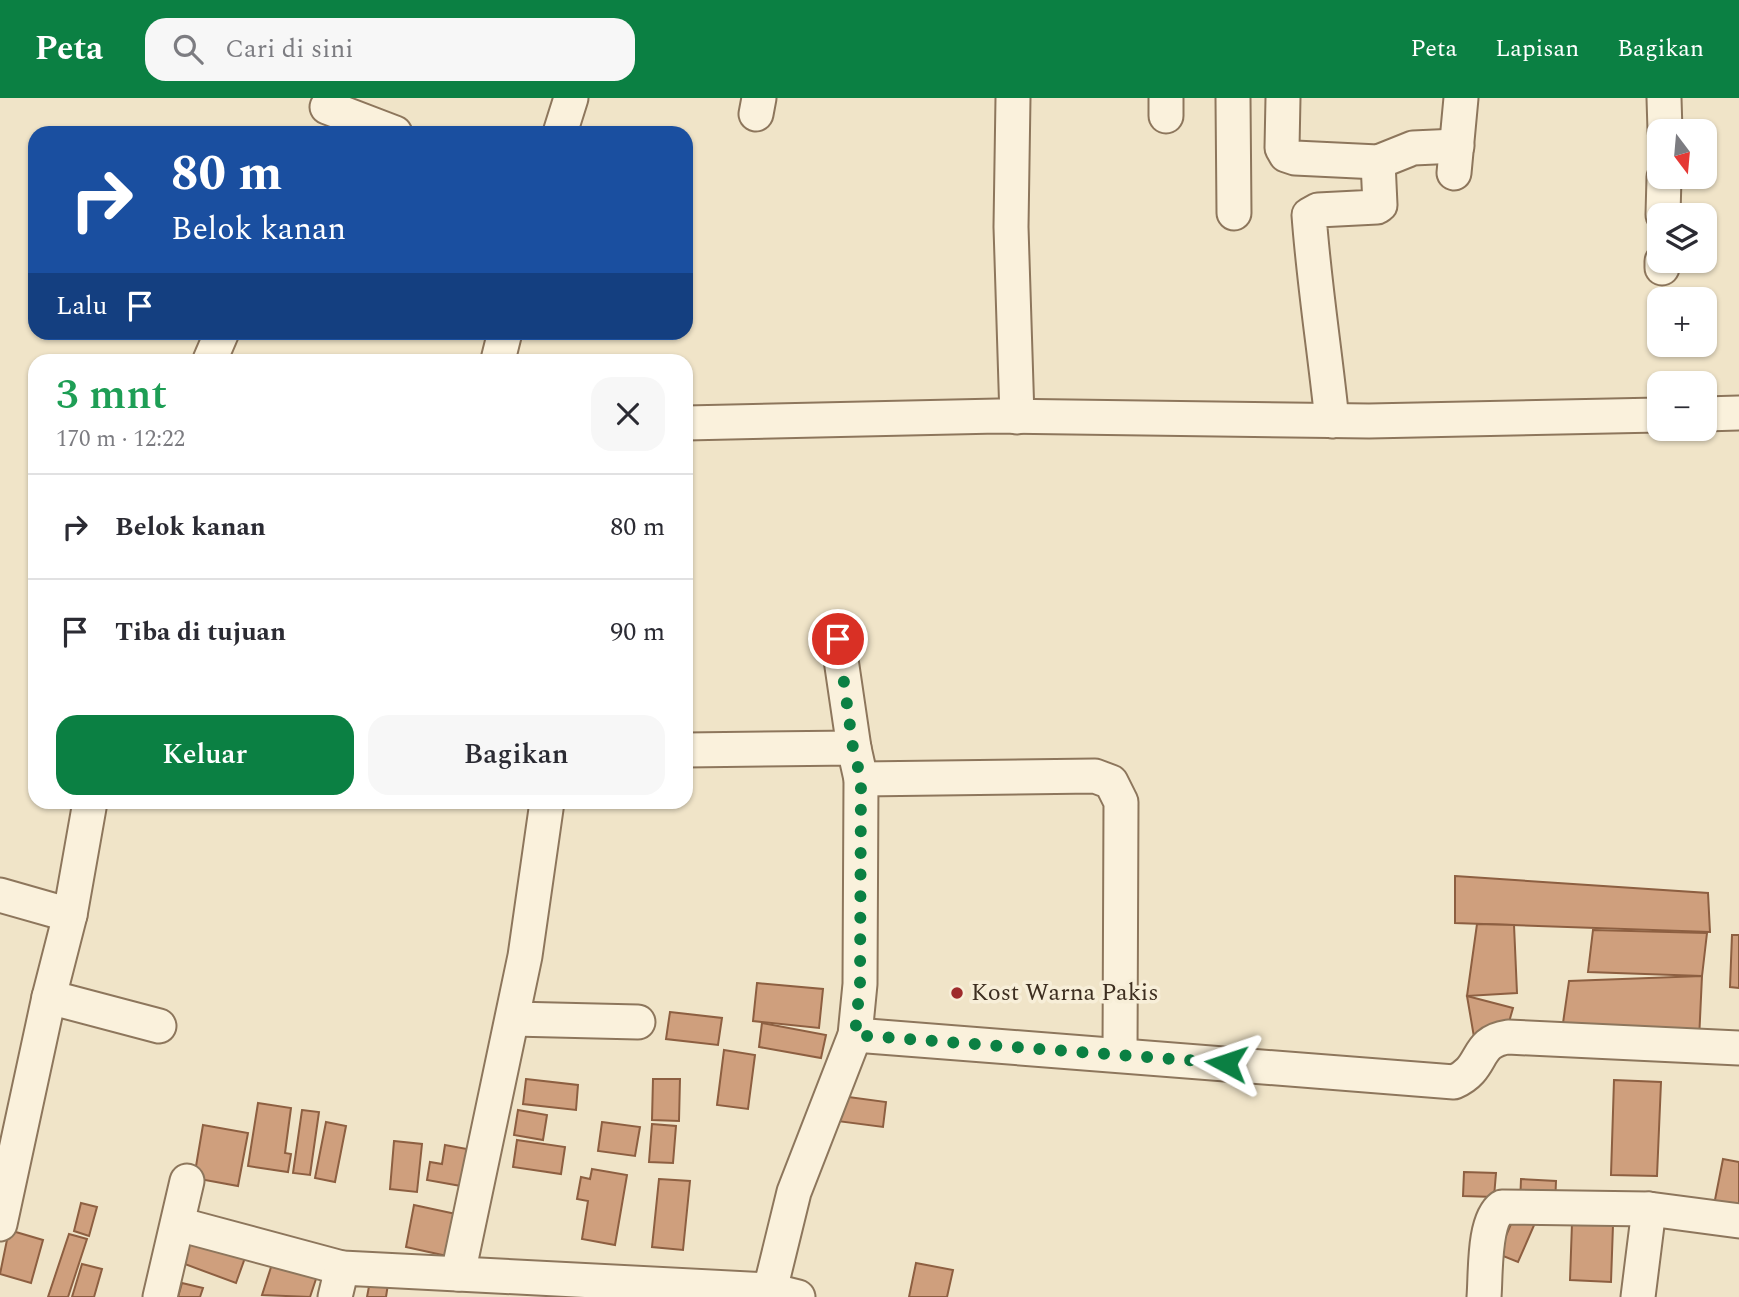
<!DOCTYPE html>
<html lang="id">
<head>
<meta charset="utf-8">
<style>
  body { margin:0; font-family:Spectral,serif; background:#f7f7f7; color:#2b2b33; height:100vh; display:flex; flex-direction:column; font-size:26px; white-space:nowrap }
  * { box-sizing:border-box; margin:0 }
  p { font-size:23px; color:#7c7c81 }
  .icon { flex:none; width:38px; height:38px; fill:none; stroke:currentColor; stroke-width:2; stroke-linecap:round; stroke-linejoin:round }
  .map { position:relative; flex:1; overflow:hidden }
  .sheet { position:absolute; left:28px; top:256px; width:665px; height:455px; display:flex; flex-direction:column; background:#fff; border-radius:21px; box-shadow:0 2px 5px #0004 }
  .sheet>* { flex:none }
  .top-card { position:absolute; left:28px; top:28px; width:665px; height:214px; border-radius:21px; box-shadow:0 2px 5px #0004; background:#1a4fa0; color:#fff; overflow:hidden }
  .needle { width:46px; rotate:164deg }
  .buttons { position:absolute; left:1647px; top:21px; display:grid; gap:14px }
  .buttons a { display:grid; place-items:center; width:70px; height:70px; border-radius:14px; background:#fff; box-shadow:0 2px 5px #0004; font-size:35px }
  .pin { position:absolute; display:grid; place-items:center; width:60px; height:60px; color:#fff; margin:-30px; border:4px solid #fff; border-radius:50%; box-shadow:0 2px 7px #0007 }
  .me { position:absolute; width:77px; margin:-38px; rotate:275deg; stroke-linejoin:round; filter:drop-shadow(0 0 5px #0008) }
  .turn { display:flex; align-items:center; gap:24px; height:147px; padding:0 28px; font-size:32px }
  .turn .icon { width:91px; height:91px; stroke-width:2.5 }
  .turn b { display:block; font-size:49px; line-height:60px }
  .then { display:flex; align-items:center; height:66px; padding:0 28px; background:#0003; gap:14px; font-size:26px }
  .round { display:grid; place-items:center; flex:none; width:74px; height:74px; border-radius:21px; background:#f7f7f7 }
  .overview { display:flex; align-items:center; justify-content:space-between; height:119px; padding:0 28px }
  h1 { font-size:42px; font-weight:600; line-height:52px; color:#1e9e55 }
  .action { display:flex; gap:14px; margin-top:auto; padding:14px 28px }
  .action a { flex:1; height:80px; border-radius:21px; background:#0b8043; color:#fff; font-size:28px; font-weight:600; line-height:80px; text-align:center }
  .action a+a { background:#f7f7f7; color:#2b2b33 }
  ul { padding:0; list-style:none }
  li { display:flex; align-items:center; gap:21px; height:105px; padding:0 28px; border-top:2px solid #e1e1e2 }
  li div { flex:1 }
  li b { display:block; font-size:26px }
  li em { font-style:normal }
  header { display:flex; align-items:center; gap:42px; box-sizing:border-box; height:98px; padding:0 35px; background:#0b8043; color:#fff }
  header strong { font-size:33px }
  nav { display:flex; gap:38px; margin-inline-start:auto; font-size:24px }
  .search { width:490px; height:63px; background:#f7f7f7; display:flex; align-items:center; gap:18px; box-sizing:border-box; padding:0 24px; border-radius:21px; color:#7c7c81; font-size:26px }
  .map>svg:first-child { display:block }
  .building { fill:#cf9f7d; stroke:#8d5f41; stroke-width:2 }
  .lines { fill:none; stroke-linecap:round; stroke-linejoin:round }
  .minor-casing { stroke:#8d765c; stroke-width:37 }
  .minor { stroke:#faf1dc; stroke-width:33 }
  .route { stroke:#0b8043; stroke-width:12; stroke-dasharray:0 21.6 }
  .poi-dot { fill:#9e2a2b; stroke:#f7eed8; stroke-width:2.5 }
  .labels { text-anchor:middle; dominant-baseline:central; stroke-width:7; stroke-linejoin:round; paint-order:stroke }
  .poi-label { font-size:24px; fill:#3d2e20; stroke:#f7eed8; text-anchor:start }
</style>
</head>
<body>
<header>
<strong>Peta</strong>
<div class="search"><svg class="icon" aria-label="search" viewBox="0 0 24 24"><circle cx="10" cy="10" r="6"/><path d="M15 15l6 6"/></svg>Cari di sini</div>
<nav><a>Peta</a><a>Lapisan</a><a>Bagikan</a></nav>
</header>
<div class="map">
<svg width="1739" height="1199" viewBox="0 0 1739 1199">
  <rect width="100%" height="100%" fill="#f0e4c8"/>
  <g class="building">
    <path d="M1455 778 1708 795 1710 834 1455 825Z"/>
    <path d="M1477 826 1514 827 1517 895 1467 898Z"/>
    <path d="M1593 832 1707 835 1702 878 1588 874Z"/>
    <path d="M1732 837H1739V890L1730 889Z"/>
    <path d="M1702 878 1699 942 1561 939 1569 883Z"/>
    <path d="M757 885 823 891 819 930 753 923Z"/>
    <path d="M1467 898 1513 910 1505 938 1474 939Z"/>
    <path d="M670 914 722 920 718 947 666 941Z"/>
    <path d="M762 925 826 937 821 960 759 949Z"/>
    <path d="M724 952 755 957 748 1011 717 1007Z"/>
    <path d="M526 981 578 987 576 1012 523 1006Z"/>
    <path d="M653 981H680L679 1023 652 1022Z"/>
    <path d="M1614 982 1661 984 1657 1078 1611 1077Z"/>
    <path d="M841 998 886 1004 883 1029 837 1023Z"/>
    <path d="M258 1005 291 1010 285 1055 291 1056 288 1074 248 1068Z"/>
    <path d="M302 1012 319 1014 310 1077 293 1075Z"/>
    <path d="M518 1012 547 1017 543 1042 514 1037Z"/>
    <path d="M326 1024 346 1028 335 1084 315 1080Z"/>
    <path d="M602 1024 640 1029 635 1058 598 1053Z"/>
    <path d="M652 1026 676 1028 673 1065 649 1064Z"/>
    <path d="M203 1027 248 1035 238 1088 194 1080Z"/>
    <path d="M517 1042 565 1049 561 1076 513 1069Z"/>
    <path d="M394 1043 422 1046 417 1094 390 1091Z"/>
    <path d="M445 1047 467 1051 461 1088 427 1082 430 1064 442 1066Z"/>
    <path d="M1723 1061 1739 1064V1117L1713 1112Z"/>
    <path d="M592 1071 627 1077 615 1147 582 1141 588 1103 577 1101 581 1079 590 1081Z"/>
    <path d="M1464 1074 1496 1075 1494 1099 1463 1098Z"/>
    <path d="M659 1081 690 1083 683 1152 652 1149Z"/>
    <path d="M1521 1081 1556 1083 1555 1108 1520 1107Z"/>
    <path d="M81 1105 97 1109 89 1138 74 1133Z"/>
    <path d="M414 1107 456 1116 447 1158 406 1149Z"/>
    <path d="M1515 1117 1535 1125 1518 1164 1498 1156Z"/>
    <path d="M1572 1125 1613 1127 1611 1184 1570 1182Z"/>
    <path d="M9 1132 43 1142 31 1185 0 1176Z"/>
    <path d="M69 1136 87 1141 68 1199H48Z"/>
    <path d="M192 1137 246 1157 236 1185 182 1165Z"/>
    <path d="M273 1163 317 1178 310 1199 262 1197Z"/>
    <path d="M916 1165 953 1172 947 1199H909Z"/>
    <path d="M82 1166 102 1171 94 1199H72Z"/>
    <path d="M370 1183 388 1186 386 1199H367Z"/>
    <path d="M182 1185 203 1190 200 1199H178Z"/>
  </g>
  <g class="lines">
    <defs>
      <g id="minor">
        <path d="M1013 0 1011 129 1017 319"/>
        <path d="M1233 0 1234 115"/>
        <path d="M1283 0 1282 50 1286 57 1295 60 1378 64 1413 50 1457 48"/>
        <path d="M1664 0 1665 33"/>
        <path d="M327 9 395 35"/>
        <path d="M756 16 759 0"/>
        <path d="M1166 18V0"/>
        <path d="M560 35 571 0"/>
        <path d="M1454 75 1461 0"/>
        <path d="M1663 117 1664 79"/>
        <path d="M1662 170V163"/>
        <path d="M210 262 222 234"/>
        <path d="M498 262 505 234"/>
        <path d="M1704 316 1739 315"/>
        <path d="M1332 323C1325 254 1314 186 1309 117L1318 112 1377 109 1380 107 1378 64"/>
        <path d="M686 325 998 318 1369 323 1659 317"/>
        <path d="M838 541 854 650"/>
        <path d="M861 681 1095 678 1111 684 1121 704 1120 956"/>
        <path d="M0 797 70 817"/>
        <path d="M49 899 159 928"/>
        <path d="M513 921 638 924"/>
        <path d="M855 937 1454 984C1486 970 1473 944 1508 939L1739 950"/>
        <path d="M0 1126 49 899 70 817 90 704"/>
        <path d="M178 1126 342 1170"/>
        <path d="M458 1176 525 858 547 704"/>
        <path d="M770 1192 798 1199"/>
        <path d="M160 1199 187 1083"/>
        <path d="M335 1199 342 1170 770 1192 794 1094 855 937 860 886 861 681 854 650 686 652"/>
        <path d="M1484 1199C1486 1175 1483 1123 1502 1109L1649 1111 1739 1123"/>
        <path d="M1638 1199 1649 1111"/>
      </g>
    </defs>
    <use href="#minor" class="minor-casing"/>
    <use href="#minor" class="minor"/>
  </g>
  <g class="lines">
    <path class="route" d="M838 541 853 650 861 681 860 886 855 937 1226 965"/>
  </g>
  <circle class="poi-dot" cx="957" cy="895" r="7"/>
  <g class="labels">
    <g class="poi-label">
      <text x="971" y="895">Kost Warna Pakis</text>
    </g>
  </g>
</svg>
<div class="buttons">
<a><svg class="needle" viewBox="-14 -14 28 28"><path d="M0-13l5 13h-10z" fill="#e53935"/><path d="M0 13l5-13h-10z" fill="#7c7c81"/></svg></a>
<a><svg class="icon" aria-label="layers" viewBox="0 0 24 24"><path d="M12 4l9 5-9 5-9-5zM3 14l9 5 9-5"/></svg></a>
<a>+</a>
<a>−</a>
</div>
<div class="pin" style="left:838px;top:541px;background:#d93025"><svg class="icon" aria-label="arrive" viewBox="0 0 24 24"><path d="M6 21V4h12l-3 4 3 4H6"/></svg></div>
<svg class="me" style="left:1226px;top:965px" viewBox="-20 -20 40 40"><path d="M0-17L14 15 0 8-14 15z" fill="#0b8043" stroke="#fff" stroke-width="4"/></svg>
<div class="top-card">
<div class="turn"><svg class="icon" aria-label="right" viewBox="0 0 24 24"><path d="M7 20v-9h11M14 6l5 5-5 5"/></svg><div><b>80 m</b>Belok kanan</div></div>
<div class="then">Lalu<svg class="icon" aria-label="arrive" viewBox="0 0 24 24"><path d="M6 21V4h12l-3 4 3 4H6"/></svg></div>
</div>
<section class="sheet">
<div class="overview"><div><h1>3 mnt</h1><p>170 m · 12:22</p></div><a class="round"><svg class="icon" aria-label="close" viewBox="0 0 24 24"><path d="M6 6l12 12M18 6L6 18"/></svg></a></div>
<ul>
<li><svg class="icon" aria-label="right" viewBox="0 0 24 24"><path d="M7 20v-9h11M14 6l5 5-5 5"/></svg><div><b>Belok kanan</b></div><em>80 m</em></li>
<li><svg class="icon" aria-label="arrive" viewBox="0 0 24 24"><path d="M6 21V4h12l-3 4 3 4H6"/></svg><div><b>Tiba di tujuan</b></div><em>90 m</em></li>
</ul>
<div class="action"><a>Keluar</a><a>Bagikan</a></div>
</section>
</div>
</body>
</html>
